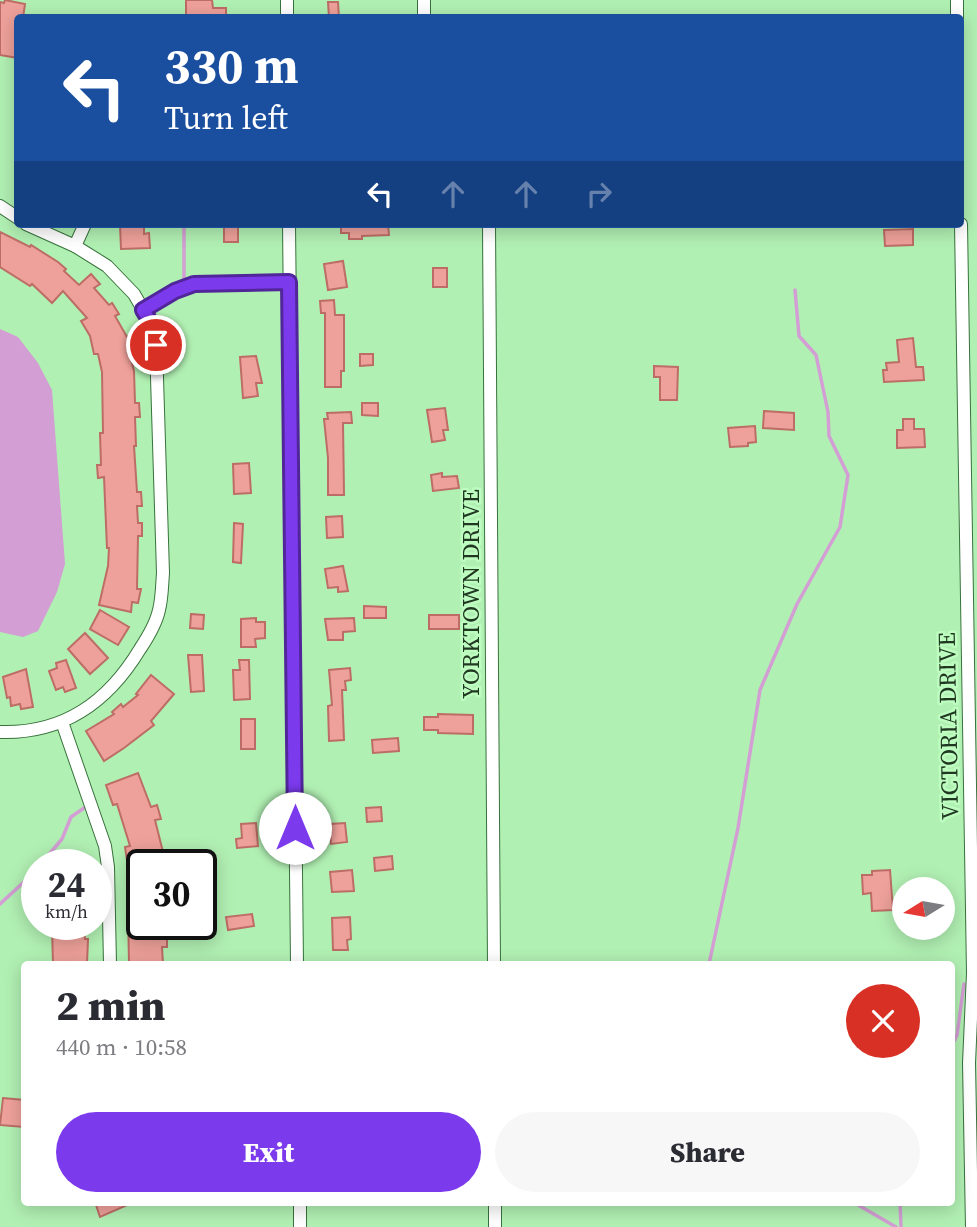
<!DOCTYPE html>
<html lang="en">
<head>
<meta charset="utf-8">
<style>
  body { margin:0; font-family:"Source Serif 4",serif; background:#f7f7f7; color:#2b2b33; height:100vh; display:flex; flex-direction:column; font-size:26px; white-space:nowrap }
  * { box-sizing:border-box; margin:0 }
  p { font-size:23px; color:#7c7c81 }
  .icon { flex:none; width:38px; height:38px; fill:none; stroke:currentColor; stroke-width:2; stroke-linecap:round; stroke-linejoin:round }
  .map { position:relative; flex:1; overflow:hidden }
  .side { position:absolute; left:21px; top:961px; width:934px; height:245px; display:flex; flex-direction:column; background:#fff; border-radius:7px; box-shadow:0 4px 18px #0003 }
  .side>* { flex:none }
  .top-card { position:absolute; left:14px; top:14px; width:950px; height:214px; border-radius:7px; box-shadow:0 4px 18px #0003; background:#1a4fa0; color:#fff; overflow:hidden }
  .needle { width:46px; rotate:259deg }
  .controls { position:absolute; left:892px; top:877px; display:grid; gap:14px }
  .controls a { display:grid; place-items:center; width:63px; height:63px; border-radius:50%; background:#fff; box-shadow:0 4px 18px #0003; font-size:35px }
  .speed { position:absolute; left:21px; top:849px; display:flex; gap:14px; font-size:35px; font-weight:700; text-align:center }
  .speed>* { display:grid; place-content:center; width:91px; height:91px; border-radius:50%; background:#fff; box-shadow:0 4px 18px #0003; line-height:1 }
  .speed small { font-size:18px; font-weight:400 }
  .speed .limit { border:4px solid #111; border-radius:10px; background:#fff; color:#111 }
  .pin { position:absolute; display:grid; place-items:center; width:60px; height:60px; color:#fff; margin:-30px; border:4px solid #fff; border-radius:50%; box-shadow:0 2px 7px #0007 }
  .me { position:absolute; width:77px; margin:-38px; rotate:0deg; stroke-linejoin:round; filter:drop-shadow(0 0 5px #0008) }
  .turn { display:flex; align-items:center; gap:24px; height:147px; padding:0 35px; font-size:32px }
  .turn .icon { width:91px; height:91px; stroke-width:2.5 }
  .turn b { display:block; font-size:49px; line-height:60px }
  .lanes { display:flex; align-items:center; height:66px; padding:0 35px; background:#0003; justify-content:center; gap:35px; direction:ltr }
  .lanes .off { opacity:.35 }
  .round { display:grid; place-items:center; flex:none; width:74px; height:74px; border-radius:37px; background:#f7f7f7 }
  .head { display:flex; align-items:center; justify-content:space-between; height:119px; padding:0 35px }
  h1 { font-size:42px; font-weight:800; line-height:52px }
  .primary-button { display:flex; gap:14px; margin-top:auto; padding:14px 35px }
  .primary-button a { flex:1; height:80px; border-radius:42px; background:#7c3aed; color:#fff; font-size:28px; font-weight:800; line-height:80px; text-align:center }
  .primary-button a+a { background:#f7f7f7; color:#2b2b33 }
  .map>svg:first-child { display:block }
  .water { fill:#d29ed3 }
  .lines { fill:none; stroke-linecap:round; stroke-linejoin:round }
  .stream { stroke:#d29ed3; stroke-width:3.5 }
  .building { fill:#eea19a; stroke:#bd6d66; stroke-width:2 }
  .minor-casing { stroke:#38723c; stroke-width:14 }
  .minor { stroke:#fff; stroke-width:12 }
  .route-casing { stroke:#51269a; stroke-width:18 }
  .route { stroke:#7c3aed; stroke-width:12 }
  .labels { text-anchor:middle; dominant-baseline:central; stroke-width:5; stroke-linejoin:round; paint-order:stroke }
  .street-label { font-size:24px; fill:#203821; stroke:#befdc0 }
</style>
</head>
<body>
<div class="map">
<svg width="977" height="1227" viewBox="0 0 977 1227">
  <rect width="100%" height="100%" fill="#b1f0b3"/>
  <path class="water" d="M0 329 18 337 38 363 52 390 65 564 57 592 38 631 23 637 0 632Z"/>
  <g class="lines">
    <g class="stream">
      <path d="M184 279V224"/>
      <path d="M41 864 62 839 71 817 84 808"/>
      <path d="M0 904 37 870"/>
      <path d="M709 964 738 828 760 690 797 604 840 527 848 475 829 436 828 412 816 355 799 336 795 290"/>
      <path d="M952 1045 957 1035 964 984"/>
      <path d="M853 1202 896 1227"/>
      <path d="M900 1202 901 1227"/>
    </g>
  </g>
  <g class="building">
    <path d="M5 0 25 4 23 18H18V58L0 55V2L4 3Z"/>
    <path d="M186 0H212L213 8H226V18H186Z"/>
    <path d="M328 2H338L339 18H329Z"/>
    <path d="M127 224H144V234L149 233 150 248 121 249 120 225Z"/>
    <rect x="224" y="224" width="14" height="18"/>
    <path d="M341 224H388L389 235 362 236V239H349V233H341Z"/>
    <path d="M913 229V245L885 246 884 230Z"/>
    <path d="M0 232 30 247 31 245 58 262 66 269 64 271 79 285 91 274 100 284 94 288 109 305 112 303 119 314 115 316 127 337 129 336 133 350 129 351 134 371 135 403H139L140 417H135L136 446H134L137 492H141L142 506H137L138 523H142V536H138L137 589H141L138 603 132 602 131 612 99 605 108 566 109 548H107L104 477 98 478 97 465H101L100 433H103L102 372 98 354H94L90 336 81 321 87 318 63 291 52 303 32 284 30 286 0 267Z"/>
    <path d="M343 261 347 287 328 290 324 264Z"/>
    <rect x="433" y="268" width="14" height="19"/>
    <path d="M334 300 335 315H344V371H341V387H325V313H321L320 301Z"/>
    <path d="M913 338 916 367H923L924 380 884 382 883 370H887L886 363 899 362 897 340Z"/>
    <path d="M360 354H373V365L360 366Z"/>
    <path d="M256 356 262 383H256L258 396 243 398 240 357Z"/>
    <path d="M654 366 678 367 677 400H660V377H654Z"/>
    <path d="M362 403H378V416L362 415Z"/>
    <path d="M445 408 448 430H443L445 440 432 442 427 410Z"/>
    <path d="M764 411 794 413V430L763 428Z"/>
    <path d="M351 412 352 423H343L344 495H328V458L324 419H328L327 413Z"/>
    <path d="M903 419H914V429H924L925 447 897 448V430H903Z"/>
    <path d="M755 426 756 442 748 443V446L730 447 728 428Z"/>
    <path d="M249 463 251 493 234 494 233 464Z"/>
    <path d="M442 473V477L457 476 459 488 433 491 431 475Z"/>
    <path d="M342 516 343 537 327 538 326 517Z"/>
    <path d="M234 523 243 524 241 563 233 562Z"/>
    <path d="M343 566 348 591 338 592V587L328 588 325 569Z"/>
    <path d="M364 606 386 607V618H364Z"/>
    <path d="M100 610 129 627 118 645 90 629Z"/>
    <path d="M191 614 204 615 203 629 190 628Z"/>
    <rect x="429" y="615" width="30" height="14"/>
    <path d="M256 618V622H265V638L255 639 256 647H241V619Z"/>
    <path d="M354 618 355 631 343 632V640H328L325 619Z"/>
    <path d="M85 633 108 658 90 674 68 649Z"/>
    <path d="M188 655H202L204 691 191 692Z"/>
    <path d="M66 660 76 688 65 692 63 687 56 690 49 671 57 668 56 663Z"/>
    <path d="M239 660H249L250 699 234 700 233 670H240Z"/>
    <path d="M350 668 351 680 345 681 346 690H342L344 740 329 741 328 706 332 705 329 670Z"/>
    <path d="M26 669 33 707 21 709 20 704 11 706 10 697 7 698 3 677Z"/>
    <path d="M151 675 174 694 151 721 154 725 124 748 104 761 86 731 114 714 112 712 121 704 123 707 138 695 136 694Z"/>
    <path d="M438 714 473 715V734L438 733V730H424V717H438Z"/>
    <rect x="241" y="719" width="14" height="30"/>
    <path d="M398 738 399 751 373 753 372 740Z"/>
    <path d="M138 773 151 807 157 805 161 819 155 820 163 852 154 854 156 864H142V926H167V947H162L163 964H129L128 908 134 907 125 847 130 846 117 804 113 805 106 785Z"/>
    <path d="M381 807 382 821 367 822 366 808Z"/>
    <path d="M256 823 258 846 237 848 236 839 242 838 241 824Z"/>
    <path d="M345 823 347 842 331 844 329 824Z"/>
    <path d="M392 856 393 869 375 871 374 858Z"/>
    <path d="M352 870 354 891 332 892 330 872Z"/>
    <path d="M890 870 893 910 872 911 871 893 863 894 862 875H872V871Z"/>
    <path d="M252 914 254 926 228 930 226 917Z"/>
    <path d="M350 917 351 939 347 940 348 950H333L332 918Z"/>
    <path d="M84 927 85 939H88L87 964H53L52 928Z"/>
    <path d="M3 1098 24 1100V1127L0 1125Z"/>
    <path d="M95 1202H131L132 1203 100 1217Z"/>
  </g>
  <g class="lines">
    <defs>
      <g id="minor">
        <path d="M287 0V18"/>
        <path d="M424 0V18"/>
        <path d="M957 0V18"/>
        <path d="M0 206 18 218"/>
        <path d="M289 224 297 964"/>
        <path d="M489 224 494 964"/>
        <path d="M961 224 973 973 969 1063 972 1227"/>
        <path d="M75 246 85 224"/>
        <path d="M143 310 175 291 194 284 289 282"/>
        <path d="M62 722 105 846 108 867 110 964"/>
        <path d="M0 732C64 734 108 702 140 649 148 637 156 624 159 610 162 599 162 585 163 573L156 345 148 318 134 294 107 266 75 246 26 224"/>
        <path d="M300 1202V1227"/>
        <path d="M495 1202V1227"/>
      </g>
    </defs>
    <use href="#minor" class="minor-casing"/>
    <use href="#minor" class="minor"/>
  </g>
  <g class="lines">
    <defs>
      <path id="route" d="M156 345 148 318 143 310 175 291 194 284 289 282 295 828"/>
    </defs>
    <use href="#route" class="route-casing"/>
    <use href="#route" class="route"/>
  </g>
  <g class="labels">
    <g class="street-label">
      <text transform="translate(470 594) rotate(-90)">YORKTOWN DRIVE</text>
      <text transform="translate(948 726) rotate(-91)">VICTORIA DRIVE</text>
    </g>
  </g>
</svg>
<div class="controls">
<a><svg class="needle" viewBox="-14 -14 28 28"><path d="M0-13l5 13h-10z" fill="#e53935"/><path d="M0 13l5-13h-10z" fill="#7c7c81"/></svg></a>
</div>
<div class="speed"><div>24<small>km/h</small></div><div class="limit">30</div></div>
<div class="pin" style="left:156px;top:345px;background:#d93025"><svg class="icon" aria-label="arrive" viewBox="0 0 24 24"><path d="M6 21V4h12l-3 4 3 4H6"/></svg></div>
<svg class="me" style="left:295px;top:828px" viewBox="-20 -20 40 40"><circle r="19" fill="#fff"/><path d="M0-13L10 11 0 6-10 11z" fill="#7c3aed"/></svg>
<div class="top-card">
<div class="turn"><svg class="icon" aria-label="left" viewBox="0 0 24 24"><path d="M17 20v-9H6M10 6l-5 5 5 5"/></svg><div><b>330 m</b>Turn left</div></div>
<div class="lanes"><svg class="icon" aria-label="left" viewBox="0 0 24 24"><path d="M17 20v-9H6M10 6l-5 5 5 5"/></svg><svg class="icon off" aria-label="ahead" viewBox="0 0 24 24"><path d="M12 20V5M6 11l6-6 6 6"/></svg><svg class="icon off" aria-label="ahead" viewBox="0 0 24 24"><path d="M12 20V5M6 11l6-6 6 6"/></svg><svg class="icon off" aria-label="right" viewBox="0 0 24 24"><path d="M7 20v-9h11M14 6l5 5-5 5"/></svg></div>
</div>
<section class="side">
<div class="head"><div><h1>2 min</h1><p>440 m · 10:58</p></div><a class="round" style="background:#d93025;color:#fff"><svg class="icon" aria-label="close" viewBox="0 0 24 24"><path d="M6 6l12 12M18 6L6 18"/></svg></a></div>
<div class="primary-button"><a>Exit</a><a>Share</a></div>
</section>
</div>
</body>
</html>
